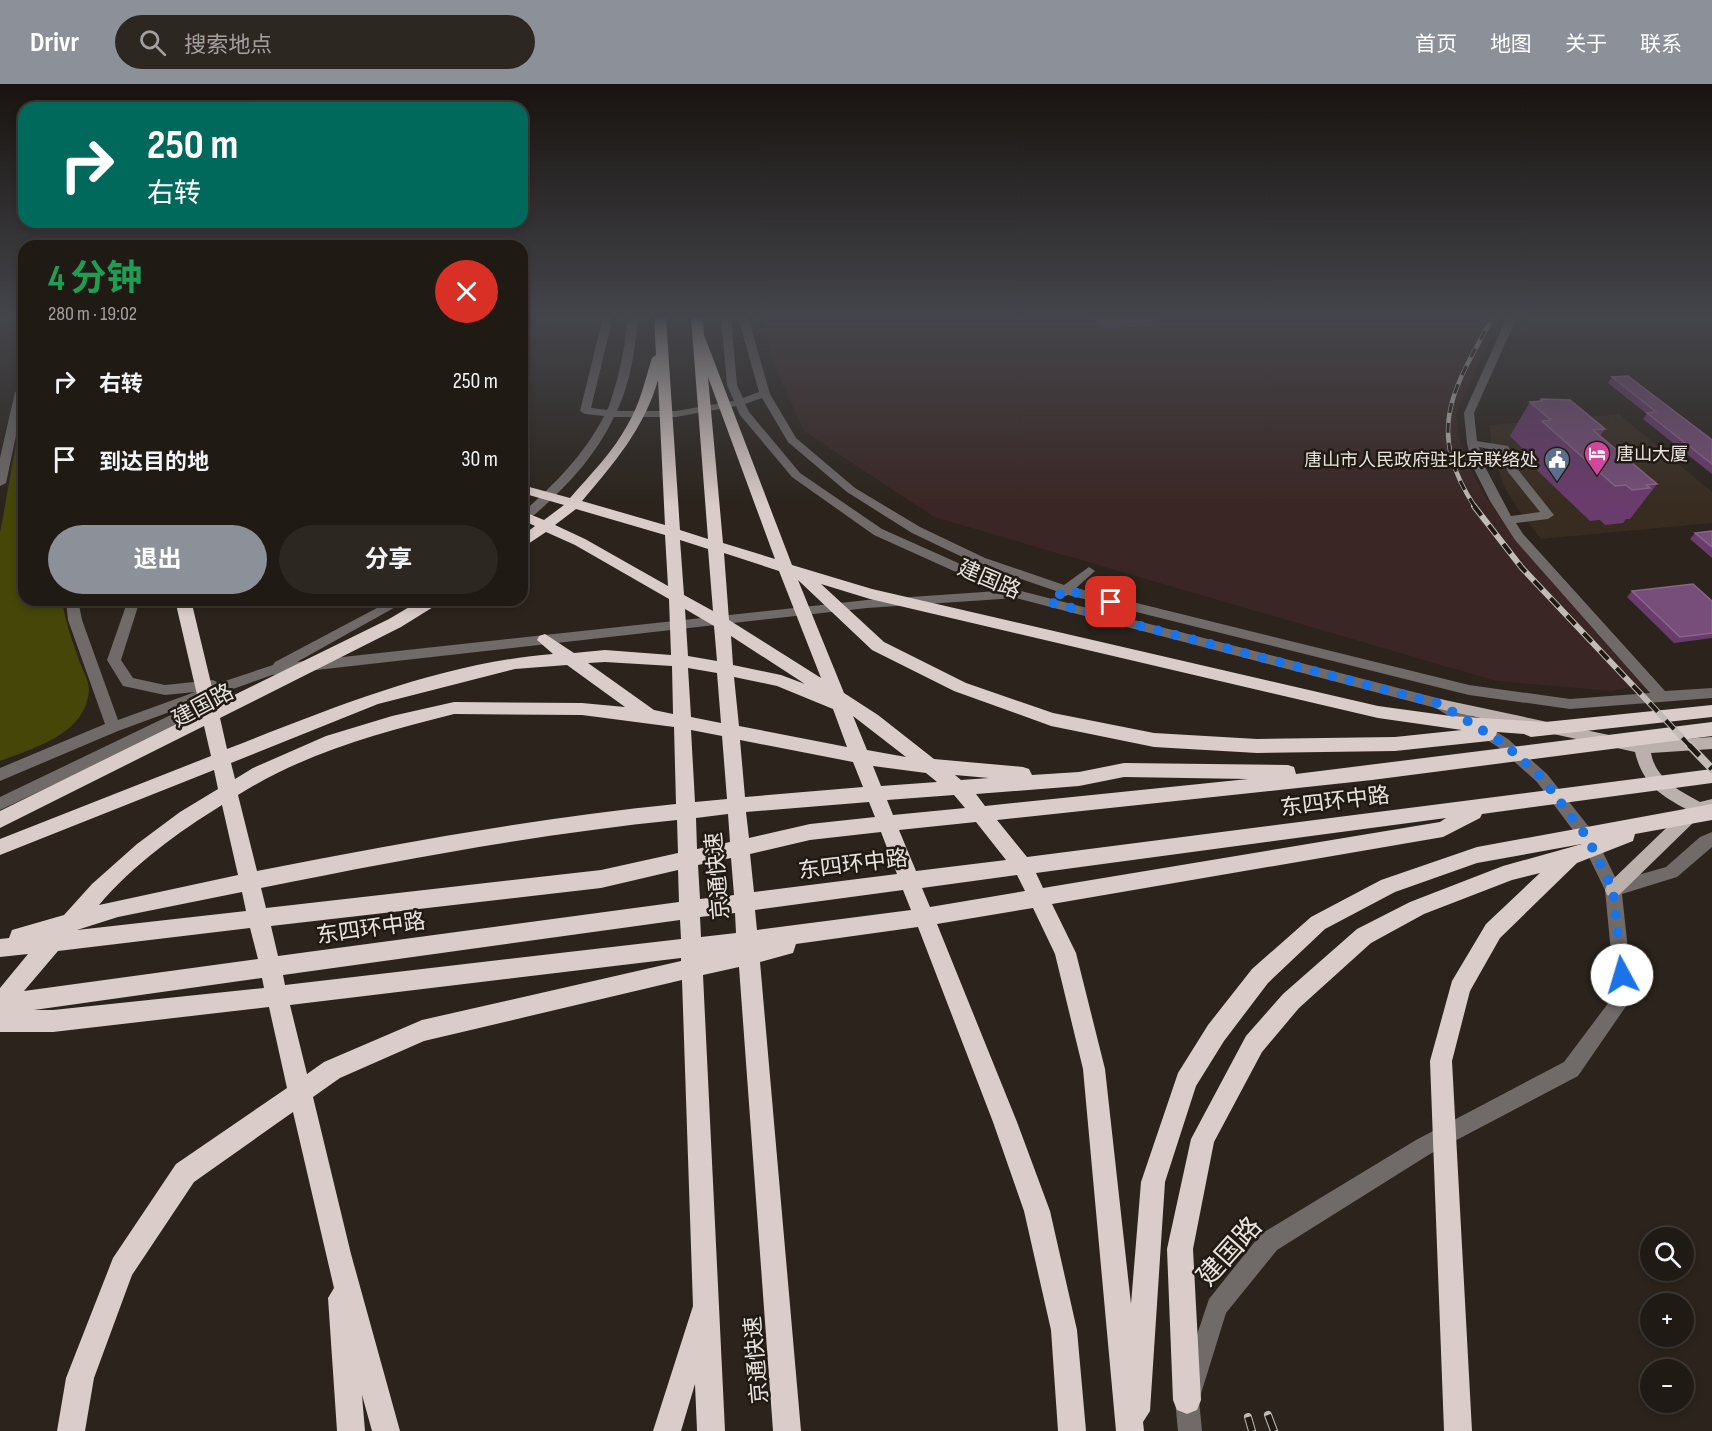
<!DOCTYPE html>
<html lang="zh">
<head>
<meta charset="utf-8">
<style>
  body { margin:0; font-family:"Sofia Sans Condensed","Noto Sans SC",sans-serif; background:#2d2722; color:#f1f3f6; height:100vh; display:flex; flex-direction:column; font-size:22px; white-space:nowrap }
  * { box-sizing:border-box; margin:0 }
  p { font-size:20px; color:#a2a1a0 }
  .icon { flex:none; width:33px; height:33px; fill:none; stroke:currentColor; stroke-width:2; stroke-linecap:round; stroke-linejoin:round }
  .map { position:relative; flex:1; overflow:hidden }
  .drawer { position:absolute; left:18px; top:156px; width:510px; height:366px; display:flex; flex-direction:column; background:#201a15; border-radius:18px; box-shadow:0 3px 9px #0003,0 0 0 2px #3d3834 }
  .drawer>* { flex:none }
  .top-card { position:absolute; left:18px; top:18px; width:510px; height:126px; border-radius:18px; box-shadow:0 3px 9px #0003,0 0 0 2px #3d3834; background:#00695c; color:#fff; overflow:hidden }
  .controls { position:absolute; left:1640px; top:1143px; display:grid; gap:12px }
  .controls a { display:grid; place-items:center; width:54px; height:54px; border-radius:50%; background:#201a15; box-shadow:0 3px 9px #0003,0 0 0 2px #3d3834; font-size:30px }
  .pin { position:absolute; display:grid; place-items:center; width:51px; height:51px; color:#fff; margin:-26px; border-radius:12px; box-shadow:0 3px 9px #0006 }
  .me { position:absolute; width:66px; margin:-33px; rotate:354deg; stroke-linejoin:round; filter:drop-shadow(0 0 4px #0008) }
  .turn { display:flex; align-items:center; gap:21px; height:126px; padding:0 30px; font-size:27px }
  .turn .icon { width:78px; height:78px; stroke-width:2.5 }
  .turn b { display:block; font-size:42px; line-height:51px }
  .round { display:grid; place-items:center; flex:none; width:63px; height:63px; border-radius:32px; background:#2d2722 }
  .overview { display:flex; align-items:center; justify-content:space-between; height:102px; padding:0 30px }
  h1 { font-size:36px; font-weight:700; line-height:45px; color:#1e9e55 }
  .cta { display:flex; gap:12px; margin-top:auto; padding:12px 30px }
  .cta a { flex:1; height:69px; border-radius:36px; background:#8c9099; color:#fff; font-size:24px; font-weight:700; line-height:69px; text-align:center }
  .cta a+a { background:#2d2722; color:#f1f3f6 }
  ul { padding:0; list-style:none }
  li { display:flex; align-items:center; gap:18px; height:78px; padding:0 30px }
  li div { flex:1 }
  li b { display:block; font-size:22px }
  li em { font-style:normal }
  header { display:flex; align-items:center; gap:36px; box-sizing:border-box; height:84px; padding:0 30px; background:#8c9099; color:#fff }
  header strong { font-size:28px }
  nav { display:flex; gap:33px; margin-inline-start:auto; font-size:21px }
  .search { width:420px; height:54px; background:#2d2722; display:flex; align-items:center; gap:15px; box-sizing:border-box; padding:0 21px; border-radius:33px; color:#a2a1a0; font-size:22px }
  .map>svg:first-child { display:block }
  .built { fill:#382c20 }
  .industrial { fill:#3a2725 }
  .green { fill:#454608 }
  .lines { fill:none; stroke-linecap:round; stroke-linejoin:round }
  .minor { fill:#706a69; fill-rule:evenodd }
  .major { fill:#bcb0ad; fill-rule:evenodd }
  .highway { fill:#daccc8; fill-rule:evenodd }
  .rail-far3-casing { stroke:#c1bcb7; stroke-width:4.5 }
  .rail-far2-casing { stroke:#c1bcb7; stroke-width:6 }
  .rail-far1-casing { stroke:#c1bcb7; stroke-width:8 }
  .rail-casing { stroke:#c1bcb7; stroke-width:8 }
  .rail-far3 { stroke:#211a13; stroke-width:3; stroke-dasharray:10; stroke-linecap:butt }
  .rail-far2 { stroke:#211a13; stroke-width:4; stroke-dasharray:12; stroke-linecap:butt }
  .rail-far1 { stroke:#211a13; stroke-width:5; stroke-dasharray:15; stroke-linecap:butt }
  .rail { stroke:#211a13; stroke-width:6; stroke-dasharray:19; stroke-linecap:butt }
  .wall { fill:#6a3c6d }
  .building { fill:#774e79; stroke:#896589; stroke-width:1.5 }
  .route { stroke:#1a73e8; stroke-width:10; stroke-dasharray:0 18 }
  .labels { text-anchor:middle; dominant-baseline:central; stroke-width:5; stroke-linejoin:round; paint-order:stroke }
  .far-poi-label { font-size:18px; fill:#e8e3df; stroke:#211a13; text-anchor:start }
  .street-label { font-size:22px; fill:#e8e3df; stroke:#211a13 }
  .near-street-label { font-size:27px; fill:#e8e3df; stroke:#211a13 }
</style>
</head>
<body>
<header>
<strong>Drivr</strong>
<div class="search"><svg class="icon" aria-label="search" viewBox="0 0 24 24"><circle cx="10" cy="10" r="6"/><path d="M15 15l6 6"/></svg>搜索地点</div>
<nav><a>首页</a><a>地图</a><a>关于</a><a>联系</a></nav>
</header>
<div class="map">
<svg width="1712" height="1347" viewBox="0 0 1712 1347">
  <rect width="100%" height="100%" fill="#2b231c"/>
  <path class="built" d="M1619 330 1712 408V439L1541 455 1520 428 1505 404 1491 365 1490 341Z"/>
  <path class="industrial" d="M763 233H1501L1456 329 1459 354 1469 383 1487 415 1515 454 1646 600 1611 607 1496 597 934 433 804 347 773 279Z"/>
  <path class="green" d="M24 317V516H62C65 538 73 558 80 579 83 586 89 598 89 605 87 650 34 664 0 677V449Z"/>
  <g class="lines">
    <g class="minor">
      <path d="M603 233H613L591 324 607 326 609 322C619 293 625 264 628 233H638C635 265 631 297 617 327H676L734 317 727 301 721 233H731L737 301 743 314 759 308 738 233H748L770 310 796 354 855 404 920 443 985 474 1064 501 1089 483 1095 487 1076 504 1469 601 1570 615 1650 609 1515 456 1490 417 1472 381 1467 359 1464 329 1507 233H1517L1474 329 1477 357 1508 362 1519 387 1554 431 1548 435 1516 439 1523 450 1665 607 1712 604V614L1570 625 1469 611 1068 511 1061 514 1056 513 1055 510 1056 507 977 480 912 449 847 408 788 358 762 314 745 320 749 328 800 389 882 445 1021 507 1445 616 1508 655 1547 690 1593 748 1617 797 1666 783 1700 753 1712 748V763L1677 793 1622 810 1633 912 1578 992 1430 1070 1277 1166 1226 1229 1199 1316 1202 1347H1178L1175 1316 1209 1215 1261 1150 1416 1056 1564 978 1615 910 1605 806 1581 757 1537 698 1498 663 1436 624 1016 514 867 524 272 591 219 610 224 615 222 619 170 646 0 726V713L202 616 118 647 0 697V684L105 640 68 536 66 516H78L82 536 118 636 195 608 165 611 123 602 107 576 128 516H140L121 576 133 594 165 601 213 596 219 599 273 581 275 578 392 516H408L297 578 867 516 998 507 874 451 792 393 740 331 736 322 676 333H614C597 369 571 398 541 425 535 430 529 436 522 439V429C555 400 584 371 604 332L585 330 580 327ZM1479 363 1500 367 1508 388 1540 428 1511 432 1484 381Z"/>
      <path d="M24 303V313L6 399 0 402V374L15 308Z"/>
    </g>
    <path class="major" d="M1440 615 1642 658 1712 653V665L1651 669C1656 695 1678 706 1700 718L1712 715V733L1706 735 1699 733 1619 811 1613 813 1607 811 1605 806 1607 801 1686 725C1660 711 1642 699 1635 668L1435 624 1433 620Z"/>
    <path class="highway" d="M654 233H666L680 446 708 455 691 233H703L704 251 792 481 872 505 1378 622 1451 632 1545 638 1712 621V633L1531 653 1524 650 1497 648 1495 655 1489 657 1395 667 1257 669 1154 663 1051 642 954 607 872 566 798 496 844 609 878 631 934 675 1023 683 1029 685 1032 691 1079 688 1124 679 1288 681 1294 683 1296 690 1712 638V652L1372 696 997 736 1027 773 1712 685V699L1482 730 1480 734 1443 753 1052 820 1076 869 1105 985 1131 1220 1141 1098 1178 989 1208 941 1252 885 1311 833 1381 796 1477 763 1712 720V736L1635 750 1633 757 1577 779 1500 854 1470 907 1452 977 1472 1347H1444L1430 977 1452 897 1486 840 1540 789 1512 796 1424 830 1371 859 1299 924 1262 968 1214 1058 1193 1165 1201 1316 1197 1326 1187 1330 1177 1326 1173 1316 1167 1165 1191 1055 1246 952 1283 910 1357 845 1410 818 1503 782 1582 760 1477 779 1395 808 1325 845 1268 899 1224 957 1196 1002 1165 1098 1150 1327 1143 1338 1144 1347H1116L1083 985 1055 870 1033 824 937 840 1017 1038 1050 1127 1077 1246 1086 1347H1058L1051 1246 1024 1127 993 1038 918 843 796 860 793 869 760 878 801 1347H773L739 883 703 891 725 1347H697L695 1300 681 1347H653L693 1222 682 896 424 957 340 994 313 1013 351 1170 400 1347H372L362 1311 365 1347H337L328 1214 334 1204 293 1028 194 1098 132 1191 94 1294 85 1347H57L66 1294 113 1174 176 1080 287 1004 269 923 53 948H0V904L28 870 0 873V855L9 854 12 846 64 831 92 800 137 760 180 728 218 705 214 686 0 771V755L211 672 204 642 0 744V727L201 628 175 516H191L216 620 389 535 421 516H441L438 520 401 543 220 634 227 665C333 624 439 579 553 570L537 556 539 552 545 550 574 569 605 566 671 571 669 515 575 461 546 448 522 464V452L535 442 522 436V427L544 436 564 421 522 409V401L570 414C590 391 613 368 628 340 640 320 645 296 652 274L656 271ZM708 293 775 475 723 459ZM658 296 665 441 582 417C614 379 644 345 658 296ZM576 425 665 451 668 502 585 455 555 441ZM680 456 708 465 713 527 684 511ZM724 469 779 487 821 594 729 536ZM821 500 870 515 1378 634 1462 646 1395 653 1257 655 1154 649 1053 629 966 599 884 558ZM685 525 714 542 717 577 688 572ZM731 552 805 600 781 591 733 581ZM605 578 672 582 673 630 654 626 588 579ZM567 581 625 623 582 619 454 618 392 632 326 652 253 684 235 695 231 679 378 620 515 585ZM688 584 717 589 721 639 691 633ZM734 593 777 602 833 625 847 663 739 642ZM454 630 582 631 674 643 676 720C535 734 396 760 257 787L238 711C305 669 378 649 454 630ZM853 632 906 673 867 666ZM691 646 722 652 727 715 695 718ZM740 656 853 678 863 703 745 713ZM873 682 926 689 937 698 881 702ZM955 691 989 694 961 696ZM1124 693 1248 695 985 722 976 710 1079 702ZM954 711 965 724 893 731 887 716ZM869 718 875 733 810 740 749 754 746 728ZM222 721 238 791 99 821C133 781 178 748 222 721ZM728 730 730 758 697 765 696 734ZM1446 734 1440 738 1043 804 1036 789ZM677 736 678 769 601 786 266 824 261 804C399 776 537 750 677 736ZM976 738 1006 776 916 787 899 746ZM881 748 897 790 754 808 750 770 810 756ZM731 774 734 811 700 815 698 781ZM678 786 679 818 278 872 271 842 601 804ZM1017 791 1025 807 930 823 922 804ZM903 806 911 826 757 846 755 826ZM242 808 246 827 77 846 118 833ZM735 829 736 849 701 853 700 833ZM680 836 681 855 285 901 283 891ZM250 844 258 875 24 907 58 867ZM681 874V877L422 936 324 978 307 990 290 921ZM262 894 264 904 53 926H34Z"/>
    <defs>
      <path id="rail-far3" d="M1475 423C1424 345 1454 304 1493 233"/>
      <path id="rail-far2" d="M1474 422 1522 484 1690 662"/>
      <path id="rail-far1" d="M1689 661 1712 685"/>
      <g id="rail">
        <path d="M1268 1331 1274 1347"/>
        <path d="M1248 1333 1252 1347"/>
      </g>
    </defs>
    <use href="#rail-far3" class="rail-far3-casing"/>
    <use href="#rail-far2" class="rail-far2-casing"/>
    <use href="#rail-far1" class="rail-far1-casing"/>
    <use href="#rail" class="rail-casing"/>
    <use href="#rail-far3" class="rail-far3"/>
    <use href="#rail-far2" class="rail-far2"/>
    <use href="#rail-far1" class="rail-far1"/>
    <use href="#rail" class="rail"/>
  </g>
  <g class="wall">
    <path d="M1094 233H1151L1153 236 1152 242 1101 245Z"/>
    <path d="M1612 293 1712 356V390L1643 335 1647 330 1608 299Z"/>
    <path d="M1541 315 1605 345 1600 352 1657 400 1630 435H1626L1623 439 1605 441 1600 436 1590 437 1521 371 1524 366 1510 352 1530 318 1539 317Z"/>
    <path d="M1712 447V474L1690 455 1695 449Z"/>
    <path d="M1632 507 1712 517V554L1674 559 1627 513Z"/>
  </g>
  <g class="building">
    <path d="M1098 233H1151L1153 236 1103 240Z"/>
    <path d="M1628 292 1712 356V380L1647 329 1656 328 1612 293Z"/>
    <path d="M1541 315 1570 316 1605 345 1593 346 1657 400 1646 401 1650 404 1632 406 1626 401 1615 402 1542 337 1551 336 1530 318 1542 317Z"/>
    <path d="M1712 447V463L1695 449Z"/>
    <path d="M1693 500 1712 517V549L1680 553 1632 507Z"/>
  </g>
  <linearGradient id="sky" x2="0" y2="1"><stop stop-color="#18130f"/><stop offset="0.55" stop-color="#44454b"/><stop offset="1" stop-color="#44454b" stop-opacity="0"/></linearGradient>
  <rect width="1712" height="422" fill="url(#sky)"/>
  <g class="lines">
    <path class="route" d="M1111 518 1066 506 1049 518 1440 620 1503 659 1542 694 1587 753 1613 806 1622 891"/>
  </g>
  <defs>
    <symbol id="hotel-pin" viewBox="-11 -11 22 30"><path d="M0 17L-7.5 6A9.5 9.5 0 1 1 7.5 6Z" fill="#d1479c" stroke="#211a13"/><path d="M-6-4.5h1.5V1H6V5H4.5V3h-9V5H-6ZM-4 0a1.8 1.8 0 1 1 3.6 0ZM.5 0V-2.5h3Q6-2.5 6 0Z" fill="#fff"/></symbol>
    <symbol id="civic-pin" viewBox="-11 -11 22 30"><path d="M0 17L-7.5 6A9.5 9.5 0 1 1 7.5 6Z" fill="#5c6f8a" stroke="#211a13"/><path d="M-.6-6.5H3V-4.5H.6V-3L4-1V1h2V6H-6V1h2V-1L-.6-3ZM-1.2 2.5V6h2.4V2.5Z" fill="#fff"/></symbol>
  </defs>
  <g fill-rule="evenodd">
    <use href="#hotel-pin" x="1582" y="355" width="30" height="40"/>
    <use href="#civic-pin" x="1542" y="361" width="30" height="40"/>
  </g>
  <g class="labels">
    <g class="far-poi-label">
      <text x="1616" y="370">唐山大厦</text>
      <text x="1538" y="376" text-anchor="end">唐山市人民政府驻北京联络处</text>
    </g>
    <g class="street-label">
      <text transform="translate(989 496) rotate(23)">建国路</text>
      <text transform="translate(203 622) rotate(-28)">建国路</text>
      <text transform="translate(1335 718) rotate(-7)">东四环中路</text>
      <text transform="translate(853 781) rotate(-7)">东四环中路</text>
      <text transform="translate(718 792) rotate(-95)">京通快速</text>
      <text transform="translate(371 845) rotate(-8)">东四环中路</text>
      <text transform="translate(757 1276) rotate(-95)">京通快速</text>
    </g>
    <g class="near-street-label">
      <text transform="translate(1230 1168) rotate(-48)">建国路</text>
    </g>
  </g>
</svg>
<div class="controls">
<a><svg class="icon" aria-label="search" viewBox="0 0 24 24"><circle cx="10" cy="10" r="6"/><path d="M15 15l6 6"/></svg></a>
<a>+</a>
<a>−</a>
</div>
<div class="pin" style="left:1111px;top:518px;background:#d93025"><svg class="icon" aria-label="arrive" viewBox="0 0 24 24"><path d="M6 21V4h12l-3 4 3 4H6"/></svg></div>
<svg class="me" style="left:1622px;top:891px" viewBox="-20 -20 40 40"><circle r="19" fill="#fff"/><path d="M0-13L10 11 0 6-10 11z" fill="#1a73e8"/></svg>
<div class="top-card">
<div class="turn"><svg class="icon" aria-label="right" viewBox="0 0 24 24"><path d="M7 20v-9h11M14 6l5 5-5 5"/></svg><div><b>250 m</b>右转</div></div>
</div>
<section class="drawer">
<div class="overview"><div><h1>4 分钟</h1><p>280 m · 19:02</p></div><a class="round" style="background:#d93025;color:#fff"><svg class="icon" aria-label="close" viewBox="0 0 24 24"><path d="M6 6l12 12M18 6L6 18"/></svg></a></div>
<ul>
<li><svg class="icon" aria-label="right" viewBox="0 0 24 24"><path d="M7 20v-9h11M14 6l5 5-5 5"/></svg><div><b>右转</b></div><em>250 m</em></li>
<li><svg class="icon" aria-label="arrive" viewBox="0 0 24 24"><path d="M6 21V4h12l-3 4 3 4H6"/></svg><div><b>到达目的地</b></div><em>30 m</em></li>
</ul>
<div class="cta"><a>退出</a><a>分享</a></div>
</section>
</div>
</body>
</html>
